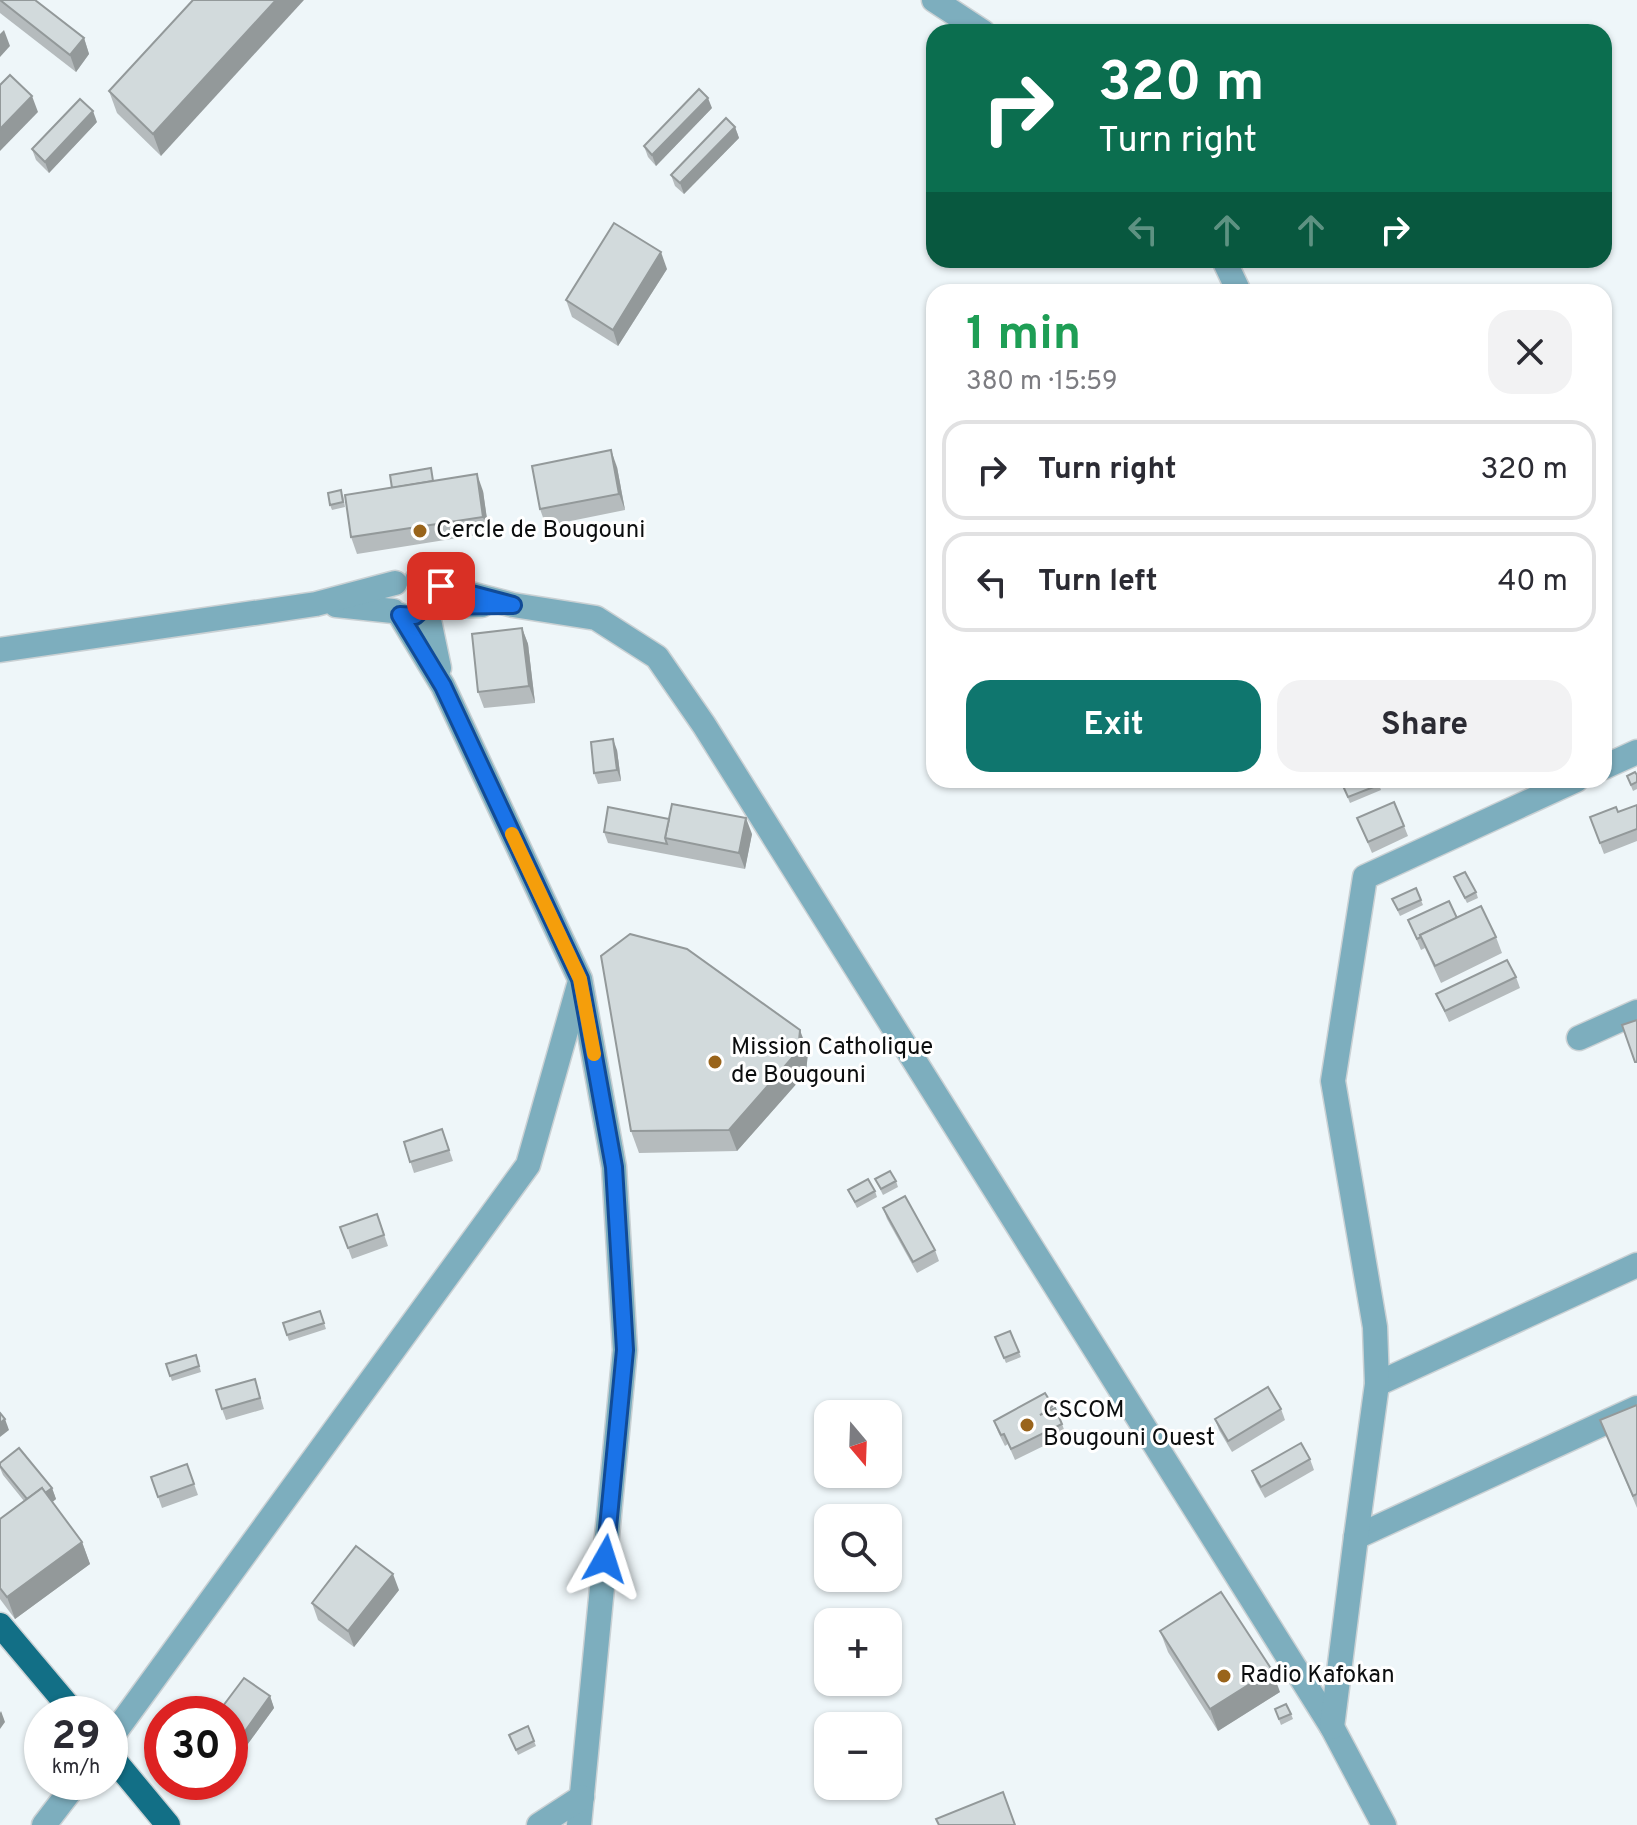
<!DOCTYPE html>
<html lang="en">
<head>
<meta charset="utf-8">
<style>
  body { margin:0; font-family:Overpass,sans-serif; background:#f2f2f3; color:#2b2b33; height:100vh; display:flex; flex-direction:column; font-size:30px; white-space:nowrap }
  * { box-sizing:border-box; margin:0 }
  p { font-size:26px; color:#7c7c81 }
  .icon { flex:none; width:44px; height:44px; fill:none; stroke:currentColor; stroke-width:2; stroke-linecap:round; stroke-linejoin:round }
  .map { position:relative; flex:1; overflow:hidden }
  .panel { position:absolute; left:926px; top:284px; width:686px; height:504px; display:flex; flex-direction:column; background:#fff; border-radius:24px; box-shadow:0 2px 6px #0004 }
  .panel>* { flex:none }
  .banner { position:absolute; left:926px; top:24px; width:686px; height:244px; border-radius:24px; box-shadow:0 2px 6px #0004; background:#0b6e4f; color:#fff; overflow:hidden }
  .needle { width:52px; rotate:161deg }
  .controls { position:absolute; left:814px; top:1400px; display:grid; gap:16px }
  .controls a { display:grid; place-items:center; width:88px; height:88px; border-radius:16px; background:#fff; box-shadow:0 2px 6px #0004; font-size:40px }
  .speed { position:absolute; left:24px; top:1696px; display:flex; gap:16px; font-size:40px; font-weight:700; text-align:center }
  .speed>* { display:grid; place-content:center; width:104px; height:104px; border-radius:50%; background:#fff; box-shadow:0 2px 6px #0004; line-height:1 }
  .speed small { font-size:20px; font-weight:400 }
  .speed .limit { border:12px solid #d22; background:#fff; color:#111 }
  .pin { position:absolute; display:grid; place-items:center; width:68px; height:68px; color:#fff; margin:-34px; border-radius:16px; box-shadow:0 4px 12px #0006 }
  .me { position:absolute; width:88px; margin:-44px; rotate:6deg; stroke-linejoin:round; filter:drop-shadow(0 0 6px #0008) }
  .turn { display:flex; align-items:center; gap:28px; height:168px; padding:0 40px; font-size:36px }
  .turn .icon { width:104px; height:104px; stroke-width:2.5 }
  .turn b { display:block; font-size:56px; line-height:68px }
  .lanes { display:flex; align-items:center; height:76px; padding:0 40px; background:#0003; justify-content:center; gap:40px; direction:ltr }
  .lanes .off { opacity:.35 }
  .round { display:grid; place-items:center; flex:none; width:84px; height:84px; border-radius:24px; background:#f2f2f3 }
  .headline { display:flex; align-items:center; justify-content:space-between; height:136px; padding:0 40px }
  h1 { font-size:48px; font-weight:700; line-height:60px; color:#1e9e55 }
  .button { display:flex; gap:16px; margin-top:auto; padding:16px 40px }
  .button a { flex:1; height:92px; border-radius:24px; background:#0f766e; color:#fff; font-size:32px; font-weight:700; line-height:92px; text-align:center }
  .button a+a { background:#f2f2f3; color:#2b2b33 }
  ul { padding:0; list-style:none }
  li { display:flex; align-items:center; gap:24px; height:100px; margin:0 16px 12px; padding:0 24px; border:4px solid #e1e1e2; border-radius:24px }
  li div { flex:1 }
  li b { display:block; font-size:30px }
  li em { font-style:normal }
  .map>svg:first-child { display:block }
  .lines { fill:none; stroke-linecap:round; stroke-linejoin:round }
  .minor-casing { stroke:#cad1d4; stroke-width:27 }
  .major-casing { stroke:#cad1d4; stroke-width:27 }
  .minor { stroke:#7daebe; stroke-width:24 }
  .major { stroke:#126f86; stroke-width:24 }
  .wall { fill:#b5bbbd }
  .shaded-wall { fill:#93999a }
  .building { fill:#d2dadc; stroke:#93999a; stroke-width:2 }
  .route-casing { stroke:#114b97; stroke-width:20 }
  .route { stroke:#1a73e8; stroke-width:14 }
  .slow { stroke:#f59e0b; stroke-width:14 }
  .poi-dot { fill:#99641b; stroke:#fff; stroke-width:3 }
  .labels { text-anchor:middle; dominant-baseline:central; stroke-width:6; stroke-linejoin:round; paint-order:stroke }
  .poi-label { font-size:24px; fill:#0c0e0f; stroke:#fff; text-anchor:start }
</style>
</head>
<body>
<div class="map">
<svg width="1637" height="1825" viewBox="0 0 1637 1825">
  <rect width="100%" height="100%" fill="#eef6f9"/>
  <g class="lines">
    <defs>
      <g id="minor">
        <path d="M934 0 983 32"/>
        <path d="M1224 260 1239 292"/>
        <path d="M417 580 513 605 596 618 657 657 704 725 1332 1727 1384 1825"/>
        <path d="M336 605 393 611"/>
        <path d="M400 615 443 686 580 979 614 1167 625 1350 579 1825"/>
        <path d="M0 650 316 604 395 583"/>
        <path d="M439 668 426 606 482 605"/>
        <path d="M1604 767 1637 752"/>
        <path d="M1579 1038 1637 1012"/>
        <path d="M1377 1384 1637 1265"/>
        <path d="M1356 1537 1637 1408"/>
        <path d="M1332 1727 1356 1537 1377 1384 1375 1327 1333 1081 1365 877 1576 780"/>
        <path d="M110 1739 528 1165 579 985"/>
        <path d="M44 1825 77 1782"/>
        <path d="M539 1825 582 1797"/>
      </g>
      <g id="major">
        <path d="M0 1625 75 1714"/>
        <path d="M110 1755 168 1825"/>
      </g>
    </defs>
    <use href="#minor" class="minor-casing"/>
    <use href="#major" class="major-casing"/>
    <use href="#minor" class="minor"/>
    <use href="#major" class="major"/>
  </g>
  <g class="wall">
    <path d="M0 0 84 38 89 54 76 72 0 13Z"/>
    <path d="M193 0 161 156 117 113 109 91Z"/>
    <path d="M712 108 656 166 648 157 644 146Z"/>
    <path d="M97 122 49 173 36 160 32 149Z"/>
    <path d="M735 127 739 138 684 194 675 186 671 175Z"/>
    <path d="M667 269 618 346 572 317 566 300Z"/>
    <path d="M617 467 625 510 546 526 540 509Z"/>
    <path d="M435 481 483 491 489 533 357 554 351 537Z"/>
    <path d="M343 495 345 507 332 510 330 505Z"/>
    <path d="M522 628 528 644 535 703 484 708 478 692Z"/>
    <path d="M1604 717 1612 737 1604 741Z"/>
    <path d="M617 750 621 781 598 784 594 773Z"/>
    <path d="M1637 775V789L1633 791 1627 776Z"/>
    <path d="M1377 780 1381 790 1350 803 1343 786Z"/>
    <path d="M1637 805V841L1604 854 1590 817 1618 812Z"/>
    <path d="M1357 818 1404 826 1408 836 1372 853Z"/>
    <path d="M604 832 752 834 745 869 608 843Z"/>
    <path d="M1454 877 1476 892 1478 898 1467 903Z"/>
    <path d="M1416 888 1423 905 1400 916 1392 899Z"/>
    <path d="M1457 918 1496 937 1502 953 1441 983 1425 948 1421 950 1408 920Z"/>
    <path d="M1516 977 1520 988 1449 1022 1436 994Z"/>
    <path d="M808 1052 806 1073 737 1151 639 1153 631 1131Z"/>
    <path d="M442 1129 453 1161 414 1173 404 1142Z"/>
    <path d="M875 1179 896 1181 898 1187 883 1195Z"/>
    <path d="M848 1190 875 1191 877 1197 857 1208Z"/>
    <path d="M883 1208 935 1250 939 1261 917 1273 887 1219Z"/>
    <path d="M377 1214 388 1246 352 1259 340 1227Z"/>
    <path d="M320 1311 326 1329 289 1341 283 1323Z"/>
    <path d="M1010 1331 1021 1357 1006 1363 995 1337Z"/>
    <path d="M196 1355 201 1372 172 1381 166 1364Z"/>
    <path d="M255 1379 264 1409 226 1420 222 1409Z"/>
    <path d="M1637 1405V1508L1600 1420Z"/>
    <path d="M1053 1409 1062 1424 1066 1435 1015 1460 1008 1444 1005 1446 998 1432 994 1421Z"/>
    <path d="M1281 1409 1285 1420 1232 1452 1219 1430 1215 1419Z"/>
    <path d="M1310 1459 1314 1470 1265 1498 1256 1482 1252 1471Z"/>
    <path d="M0 1463 52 1488 56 1499 52 1502 82 1542 90 1564 15 1619 0 1599V1519L24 1501 3 1475 0 1468Z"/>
    <path d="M187 1464 198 1495 162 1508 151 1477Z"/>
    <path d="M399 1590 354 1647 318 1620 312 1603Z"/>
    <path d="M1160 1631 1280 1692 1218 1731 1168 1652Z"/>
    <path d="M270 1696 274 1708 247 1745 230 1733V1714Z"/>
    <path d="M1275 1709 1291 1714 1293 1719 1281 1725Z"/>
    <path d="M528 1726 536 1746 518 1755 509 1735Z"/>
  </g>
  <g class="shaded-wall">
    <path d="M276 0H304L161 156 153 134Z"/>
    <path d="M4 30 10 46 0 57V34Z"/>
    <path d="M84 38 89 54 76 72 70 55Z"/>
    <path d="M32 96 38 112 0 151V129Z"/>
    <path d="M708 98 712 108 656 166 652 155Z"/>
    <path d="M93 111 97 122 49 173 45 162Z"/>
    <path d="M735 127 739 138 684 194 680 183Z"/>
    <path d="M661 252 667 269 618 346 613 330Z"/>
    <path d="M611 450 617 467 625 510 619 494Z"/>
    <path d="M477 474 483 491 489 533 483 517Z"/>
    <path d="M522 628 528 644 535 703 529 686Z"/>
    <path d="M613 739 617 750 621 781 617 770Z"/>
    <path d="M746 818 752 834 745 869 739 853Z"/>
    <path d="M800 1030 808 1052 806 1073 737 1151 729 1130Z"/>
    <path d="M5 1419 9 1430 0 1437V1423Z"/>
    <path d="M52 1488 56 1499 36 1516 32 1505Z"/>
    <path d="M82 1542 90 1564 15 1619 7 1597Z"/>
    <path d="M393 1574 399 1590 354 1647 348 1631Z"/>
    <path d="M1272 1670 1280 1692 1218 1731 1210 1709Z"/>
    <path d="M270 1696 274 1708 247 1745 243 1734Z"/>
    <path d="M1 1711 5 1722 0 1729V1713Z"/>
  </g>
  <g class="building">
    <path d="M0 0H35L84 38 70 55Z"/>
    <path d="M193 0H276L153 134 109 91Z"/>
    <path d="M10 75 32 96 0 129V85Z"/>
    <path d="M699 89 708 98 652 155 644 146Z"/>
    <path d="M80 99 93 111 45 162 32 149Z"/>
    <path d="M726 118 735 127 680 183 671 175Z"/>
    <path d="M614 223 661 252 613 330 566 300Z"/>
    <path d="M611 450 619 494 540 509 532 466Z"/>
    <path d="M431 468 433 481 392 488 390 475Z"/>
    <path d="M477 474 483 517 351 537 345 495Z"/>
    <path d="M341 490 343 502 330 505 328 493Z"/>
    <path d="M522 628 529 686 478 692 472 634Z"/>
    <path d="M1604 717 1608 726 1604 728Z"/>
    <path d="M613 739 617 770 594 773 591 742Z"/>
    <path d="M1635 772 1637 775V782L1631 785 1627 776Z"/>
    <path d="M1360 780H1377L1379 785 1348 797 1343 786Z"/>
    <path d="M1394 802 1404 826 1368 842 1357 818Z"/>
    <path d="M672 804 746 818 739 853 665 838Z"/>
    <path d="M1637 805V829L1600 843 1590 817 1616 807 1618 812Z"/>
    <path d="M608 807 669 819 665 838 667 844 604 832Z"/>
    <path d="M1465 872 1476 892 1465 898 1454 877Z"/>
    <path d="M1416 888 1421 900 1398 910 1392 899Z"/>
    <path d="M1449 901 1457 918 1420 935 1421 937 1417 939 1408 920Z"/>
    <path d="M1481 906 1496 937 1435 966 1420 935Z"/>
    <path d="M630 934 687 949 800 1030 798 1051 729 1130 631 1131 601 956Z"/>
    <path d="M1507 960 1516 977 1445 1011 1436 994Z"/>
    <path d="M1637 1020V1062H1635L1622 1025Z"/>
    <path d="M442 1129 449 1150 410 1162 404 1142Z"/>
    <path d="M890 1171 896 1181 881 1189 875 1179Z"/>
    <path d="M868 1179 875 1191 855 1202 848 1190Z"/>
    <path d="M905 1196 935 1250 913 1262 883 1208Z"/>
    <path d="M377 1214 384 1235 348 1248 340 1227Z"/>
    <path d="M320 1311 324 1323 287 1335 283 1323Z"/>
    <path d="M1010 1331 1019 1352 1004 1358 995 1337Z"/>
    <path d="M196 1355 199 1366 170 1376 166 1364Z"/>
    <path d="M255 1379 260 1398 222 1409 216 1390Z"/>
    <path d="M1268 1387 1281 1409 1228 1441 1215 1419Z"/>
    <path d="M1045 1393 1053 1406 1040 1415 1055 1408 1062 1424 1011 1449 1004 1434 1001 1435 994 1421Z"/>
    <path d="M1637 1405V1494L1633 1496 1600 1420Z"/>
    <path d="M0 1413 5 1419 0 1423Z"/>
    <path d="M1301 1443 1310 1459 1261 1487 1252 1471Z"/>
    <path d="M19 1448 52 1488 45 1493 42 1488 27 1499 0 1466V1463Z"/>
    <path d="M187 1464 194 1484 158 1497 151 1477Z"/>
    <path d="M42 1488 82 1542 7 1597 0 1588V1519Z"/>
    <path d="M356 1546 393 1574 348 1631 312 1603Z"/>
    <path d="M1221 1592 1272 1670 1210 1709 1160 1631Z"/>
    <path d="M244 1678 270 1696 243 1734 230 1725V1714H217Z"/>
    <path d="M1286 1704 1291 1714 1279 1719 1275 1709Z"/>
    <path d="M528 1726 534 1741 516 1750 509 1735Z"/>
    <path d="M1003 1792 1015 1825H939L936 1819Z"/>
  </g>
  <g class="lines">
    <defs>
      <path id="route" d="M441 586 513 605 426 606 415 616 400 615 443 686 580 979 614 1167 625 1350 605 1559"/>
    </defs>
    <use href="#route" class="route-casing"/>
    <use href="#route" class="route"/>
    <path class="slow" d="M512 834 580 979 594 1054"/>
  </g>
  <g class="poi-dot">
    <circle cx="420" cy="531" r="8"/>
    <circle cx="715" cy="1062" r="8"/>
    <circle cx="1027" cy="1425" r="8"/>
    <circle cx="1224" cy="1676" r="8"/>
  </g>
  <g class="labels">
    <g class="poi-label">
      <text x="436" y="531">Cercle de Bougouni</text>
      <text x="731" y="1048">Mission Catholique<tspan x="731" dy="28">de Bougouni</tspan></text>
      <text x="1043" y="1411">CSCOM<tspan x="1043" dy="28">Bougouni Ouest</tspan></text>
      <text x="1240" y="1676">Radio Kafokan</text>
    </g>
  </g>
</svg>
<div class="controls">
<a><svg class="needle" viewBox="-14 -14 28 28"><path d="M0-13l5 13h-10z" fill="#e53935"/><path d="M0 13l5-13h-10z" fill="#7c7c81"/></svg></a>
<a><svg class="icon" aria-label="search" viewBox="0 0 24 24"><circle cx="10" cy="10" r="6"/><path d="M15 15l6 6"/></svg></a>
<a>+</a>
<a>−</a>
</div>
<div class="speed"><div>29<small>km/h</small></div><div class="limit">30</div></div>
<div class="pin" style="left:441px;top:586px;background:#d93025"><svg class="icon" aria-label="arrive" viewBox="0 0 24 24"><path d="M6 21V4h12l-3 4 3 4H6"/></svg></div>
<svg class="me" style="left:605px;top:1559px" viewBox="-20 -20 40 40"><path d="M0-17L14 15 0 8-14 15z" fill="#1a73e8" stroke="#fff" stroke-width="4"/></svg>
<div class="banner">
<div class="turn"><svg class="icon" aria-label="right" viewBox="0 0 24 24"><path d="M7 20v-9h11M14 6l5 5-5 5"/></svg><div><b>320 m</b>Turn right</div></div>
<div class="lanes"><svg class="icon off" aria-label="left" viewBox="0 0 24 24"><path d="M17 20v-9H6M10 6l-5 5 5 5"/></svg><svg class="icon off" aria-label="ahead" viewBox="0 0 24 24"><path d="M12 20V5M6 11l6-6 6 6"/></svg><svg class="icon off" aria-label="ahead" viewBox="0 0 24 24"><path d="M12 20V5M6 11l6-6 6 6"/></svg><svg class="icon" aria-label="right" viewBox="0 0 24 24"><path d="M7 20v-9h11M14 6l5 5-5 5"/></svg></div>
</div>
<section class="panel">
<div class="headline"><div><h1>1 min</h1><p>380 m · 15:59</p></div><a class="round"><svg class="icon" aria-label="close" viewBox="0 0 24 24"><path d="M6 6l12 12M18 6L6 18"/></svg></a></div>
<ul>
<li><svg class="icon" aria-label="right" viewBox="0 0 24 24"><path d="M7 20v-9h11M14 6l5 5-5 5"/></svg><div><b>Turn right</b></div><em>320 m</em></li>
<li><svg class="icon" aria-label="left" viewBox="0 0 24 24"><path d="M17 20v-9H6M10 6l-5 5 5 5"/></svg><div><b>Turn left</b></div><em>40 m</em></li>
</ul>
<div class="button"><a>Exit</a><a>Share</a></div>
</section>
</div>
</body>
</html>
